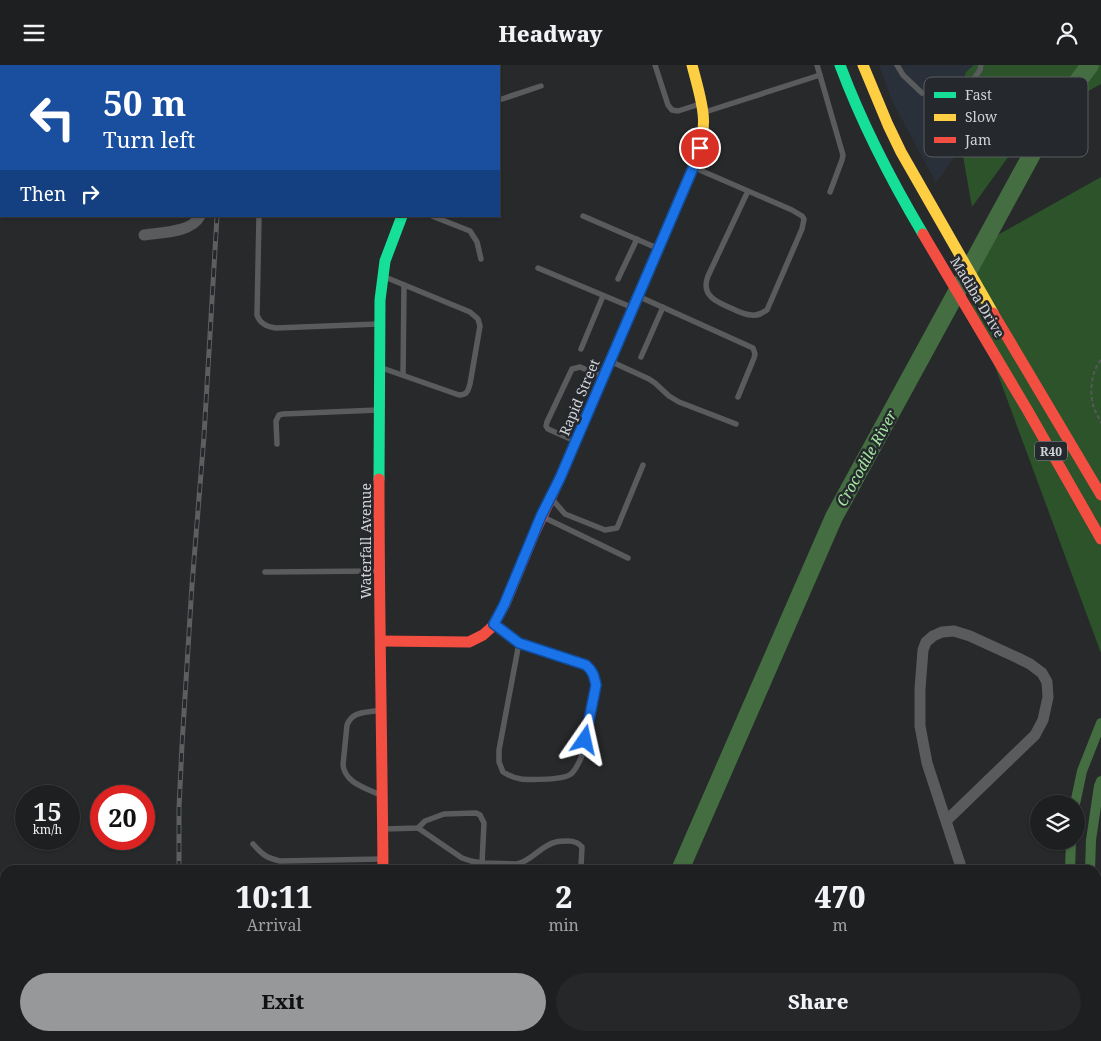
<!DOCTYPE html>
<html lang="en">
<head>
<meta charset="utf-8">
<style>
  body { margin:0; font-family:"Noto Serif",serif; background:#252729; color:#f1f3f6; height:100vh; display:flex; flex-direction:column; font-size:19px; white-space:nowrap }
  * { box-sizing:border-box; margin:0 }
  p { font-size:16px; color:#a0a2a5 }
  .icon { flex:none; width:28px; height:28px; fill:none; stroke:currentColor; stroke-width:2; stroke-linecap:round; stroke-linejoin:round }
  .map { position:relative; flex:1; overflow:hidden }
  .side { position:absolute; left:0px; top:800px; width:1101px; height:176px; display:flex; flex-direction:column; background:#1d1f20; border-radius:15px 15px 0 0; box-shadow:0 1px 4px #0004,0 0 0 1px #3b3d3e }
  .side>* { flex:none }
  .banner { position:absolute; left:0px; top:0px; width:500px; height:152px; box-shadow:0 1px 4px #0004,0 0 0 1px #3b3d3e; background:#1a4fa0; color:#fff; overflow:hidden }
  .tools { position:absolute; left:1030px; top:730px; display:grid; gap:10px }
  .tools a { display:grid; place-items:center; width:55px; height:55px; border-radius:50%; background:#1d1f20; box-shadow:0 1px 4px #0004,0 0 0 1px #3b3d3e; font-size:25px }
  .speed { position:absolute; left:15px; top:720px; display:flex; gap:10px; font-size:25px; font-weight:700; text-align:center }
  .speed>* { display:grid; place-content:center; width:65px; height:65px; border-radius:50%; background:#1d1f20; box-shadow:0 1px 4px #0004,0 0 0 1px #3b3d3e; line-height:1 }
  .speed small { font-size:12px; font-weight:400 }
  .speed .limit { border:8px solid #d22; background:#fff; color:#111 }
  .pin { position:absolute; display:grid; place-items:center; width:42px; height:42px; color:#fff; margin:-21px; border:2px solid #fff; border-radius:50%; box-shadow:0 1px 5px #0007 }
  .me { position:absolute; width:55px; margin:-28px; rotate:11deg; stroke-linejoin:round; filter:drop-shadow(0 0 4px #0008) }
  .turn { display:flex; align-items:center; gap:18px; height:105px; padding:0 20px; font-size:22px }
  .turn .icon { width:65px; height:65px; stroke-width:2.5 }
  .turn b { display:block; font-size:35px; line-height:42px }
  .then { display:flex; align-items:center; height:48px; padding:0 20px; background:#0003; gap:10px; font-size:19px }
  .eta { display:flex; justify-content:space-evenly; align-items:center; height:85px; text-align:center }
  .eta b { font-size:30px; font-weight:800; line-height:35px }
  .primary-button { display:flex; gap:10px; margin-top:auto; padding:10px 20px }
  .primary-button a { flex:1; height:58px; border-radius:30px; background:#96989a; color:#111; font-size:20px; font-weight:800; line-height:58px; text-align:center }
  .primary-button a+a { background:#252729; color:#f1f3f6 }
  header { display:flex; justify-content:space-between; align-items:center; height:65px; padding:0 20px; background:#1d1f20; font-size:22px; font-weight:800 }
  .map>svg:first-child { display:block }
  .built { fill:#2a3039 }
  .forest { fill:#2c5329 }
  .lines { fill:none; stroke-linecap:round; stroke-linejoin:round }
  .canal { stroke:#446e41; stroke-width:10 }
  .river { stroke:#446e41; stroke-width:18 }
  .path { stroke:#575859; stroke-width:2; stroke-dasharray:4 2.5; stroke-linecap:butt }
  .lane { stroke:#5a5b5c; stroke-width:5.5 }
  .street { stroke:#5a5b5c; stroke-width:11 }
  .fast { stroke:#16e098; stroke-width:11 }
  .slow { stroke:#ffcf43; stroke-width:11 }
  .jam { stroke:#f24e42; stroke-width:11 }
  .rail-casing { stroke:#5d5e5f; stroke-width:5 }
  .rail { stroke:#25282d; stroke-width:3; stroke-dasharray:9; stroke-linecap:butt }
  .route-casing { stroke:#114b97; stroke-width:12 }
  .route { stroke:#1a73e8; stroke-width:9 }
  .labels { text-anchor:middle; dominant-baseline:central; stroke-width:5; stroke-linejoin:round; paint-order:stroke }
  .shield { fill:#25282d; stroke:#9da0a3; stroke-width:1 }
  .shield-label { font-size:12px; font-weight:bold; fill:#d1d3d6 }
  .street-label { font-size:14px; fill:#d1d3d6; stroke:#25282d }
  .water-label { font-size:15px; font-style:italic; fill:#a3e79d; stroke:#25282d }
  .key { fill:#25282d; stroke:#595b60; stroke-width:1 }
  .key-label { font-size:14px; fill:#d1d3d6 }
</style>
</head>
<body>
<header><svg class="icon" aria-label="menu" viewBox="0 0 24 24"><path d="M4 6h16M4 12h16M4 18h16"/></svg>Headway<svg class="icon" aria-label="person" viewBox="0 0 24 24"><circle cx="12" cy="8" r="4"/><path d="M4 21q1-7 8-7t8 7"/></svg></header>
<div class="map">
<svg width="1101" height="976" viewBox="0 0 1101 976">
  <rect width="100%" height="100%" fill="#27292b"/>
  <path class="built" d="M879 0H1019L936 118 892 36Z"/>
  <g class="forest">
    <path d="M974 0H1101V19L1034 56 972 142 955 46 966 7Z"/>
    <path d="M1101 112V588L967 226 987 176Z"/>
  </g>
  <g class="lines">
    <g class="canal">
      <path d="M1075 739 1082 706 1101 658"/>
      <path d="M1070 805 1071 776"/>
      <path d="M1090 805 1091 775 1099 721 1101 716"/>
      <path d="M1067 971V976"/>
      <path d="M1088 971 1089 976"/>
    </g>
    <g class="river">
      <path d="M680 805 834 452 1055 47 1090 0"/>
      <path d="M655 971 658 976"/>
    </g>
    <path class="path" d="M1101 295C1091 306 1089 329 1094 343 1096 348 1099 353 1101 358"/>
    <g class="lane">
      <path d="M655 0 668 40 672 45 678 46 700 39"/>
      <path d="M817 0 843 90 842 95 830 127"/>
      <path d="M897 0 903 10 922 28"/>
      <path d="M499 35 541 21"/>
      <path d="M705 47 820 10"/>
      <path d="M936 66 980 5 981 0"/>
      <path d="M695 103 792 145 802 151 804 154 802 164 767 245C762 248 758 251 752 250 745 250 739 247 733 244 718 238 700 231 708 211L748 126"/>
      <path d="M259 151 257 250C260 259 267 262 276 263L378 259"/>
      <path d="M432 151 470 166 477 177 481 194"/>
      <path d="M583 151 657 183"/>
      <path d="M538 203 631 242"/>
      <path d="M618 214 637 174"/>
      <path d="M640 232 753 283 755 289 754 293 738 332"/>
      <path d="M581 284 603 231"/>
      <path d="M641 292 663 242"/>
      <path d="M612 297 649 314 655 318 669 331 679 337 736 359"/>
      <path d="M382 303 459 330C467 330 468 326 470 319L480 261 478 254 470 247 385 212"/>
      <path d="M403 310 404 220"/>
      <path d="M575 376 548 364 546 361 547 357 572 304 580 302 601 311"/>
      <path d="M277 379 276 356 279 350 283 349 378 345"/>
      <path d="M552 434 565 449 605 465 617 463 643 400"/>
      <path d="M543 452 628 493"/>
      <path d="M265 507 377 506"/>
      <path d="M495 560 519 578 586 600C593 606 594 611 596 620L581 693C578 699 576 705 571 709 564 715 530 715 521 714 514 713 508 710 503 707L499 697V685L519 578"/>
      <path d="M380 730C366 723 345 718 343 700L347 660C353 645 367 648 381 645"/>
      <path d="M418 763 462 793 471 796 482 798 517 799C532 796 541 780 556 777 560 776 564 776 568 776 574 776 578 777 582 782L581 801 579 805"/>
      <path d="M384 764 418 763 425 756 444 749 476 748 480 750 484 758 482 798"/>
      <path d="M253 779C262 789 266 793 280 796L382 794"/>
    </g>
    <g class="street">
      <path d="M168 0V1"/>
      <path d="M144 170C162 167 191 168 200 151"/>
      <path d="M946 756 1035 670 1043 655 1048 632 1047 617 1042 608 1030 599 1018 593 970 571 954 566 942 567 933 571 926 577 923 585 920 624V661L927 698 962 805"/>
      <path d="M1012 971 1013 976"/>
    </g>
    <g class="fast">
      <path d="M445 0 446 1"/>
      <path d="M840 0C862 59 891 115 923 169"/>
      <path d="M379 414 380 235 385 196 402 151"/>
      <path d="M384 971V976"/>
    </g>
    <g class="slow">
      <path d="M863 0 888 60 901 87 993 248"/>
      <path d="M602 315 696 96C710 56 702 39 692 0"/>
    </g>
    <g class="jam">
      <path d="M923 169 1028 346 1101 474"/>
      <path d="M993 248 1101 430"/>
      <path d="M379 414C379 544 382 675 383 805"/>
      <path d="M381 576 469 577 483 570 492 562 505 539 534 469 560 413 602 315"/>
    </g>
    <defs>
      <g id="rail">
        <path d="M226 1V0"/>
        <path d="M179 805V743L182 680 192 520 204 371 217 151"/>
        <path d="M210 971 212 976"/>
      </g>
    </defs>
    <use href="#rail" class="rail-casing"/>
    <use href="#rail" class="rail"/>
  </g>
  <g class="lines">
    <defs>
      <path id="route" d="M585 675 596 620C594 611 593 606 586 600L519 578 494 559 504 540 541 451 560 413 696 96 700 83"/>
    </defs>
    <use href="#route" class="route-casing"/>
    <use href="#route" class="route"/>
  </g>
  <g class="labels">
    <rect class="shield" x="1035" y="376.5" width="32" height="19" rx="4"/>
    <g class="shield-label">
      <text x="1051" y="386">R40</text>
    </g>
    <g class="street-label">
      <text transform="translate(978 232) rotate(59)">Madiba Drive</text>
      <text transform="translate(579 332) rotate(-67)">Rapid Street</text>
      <text transform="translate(365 476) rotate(-90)">Waterfall Avenue</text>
    </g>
    <g class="water-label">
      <text transform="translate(866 393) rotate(-61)">Crocodile River</text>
    </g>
  </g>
  <rect x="924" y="12" width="164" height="80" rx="8" class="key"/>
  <rect x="934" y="27" width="22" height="6" fill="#16e098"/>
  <rect x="934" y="49" width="22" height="7" fill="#ffcf43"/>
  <rect x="934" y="72" width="22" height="6" fill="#f24e42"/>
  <g class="key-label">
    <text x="965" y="35">Fast</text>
    <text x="965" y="57">Slow</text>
    <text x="965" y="80">Jam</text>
  </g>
</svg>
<div class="tools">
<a><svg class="icon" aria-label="layers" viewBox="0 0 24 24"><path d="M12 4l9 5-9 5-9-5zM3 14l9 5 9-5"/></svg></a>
</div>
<div class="speed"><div>15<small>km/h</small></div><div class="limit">20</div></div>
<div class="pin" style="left:700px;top:83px;background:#d93025"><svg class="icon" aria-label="arrive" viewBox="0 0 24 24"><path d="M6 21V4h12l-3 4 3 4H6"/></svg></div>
<svg class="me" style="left:585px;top:675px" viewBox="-20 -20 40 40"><path d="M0-17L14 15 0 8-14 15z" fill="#1a73e8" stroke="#fff" stroke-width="4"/></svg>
<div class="banner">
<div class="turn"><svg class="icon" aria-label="left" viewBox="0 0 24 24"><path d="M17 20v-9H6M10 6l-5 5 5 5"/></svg><div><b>50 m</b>Turn left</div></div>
<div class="then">Then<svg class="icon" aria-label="right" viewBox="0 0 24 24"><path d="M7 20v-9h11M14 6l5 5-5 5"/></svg></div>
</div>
<section class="side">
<div class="eta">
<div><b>10:11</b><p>Arrival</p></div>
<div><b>2</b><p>min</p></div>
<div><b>470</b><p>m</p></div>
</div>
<div class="primary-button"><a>Exit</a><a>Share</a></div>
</section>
</div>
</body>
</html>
